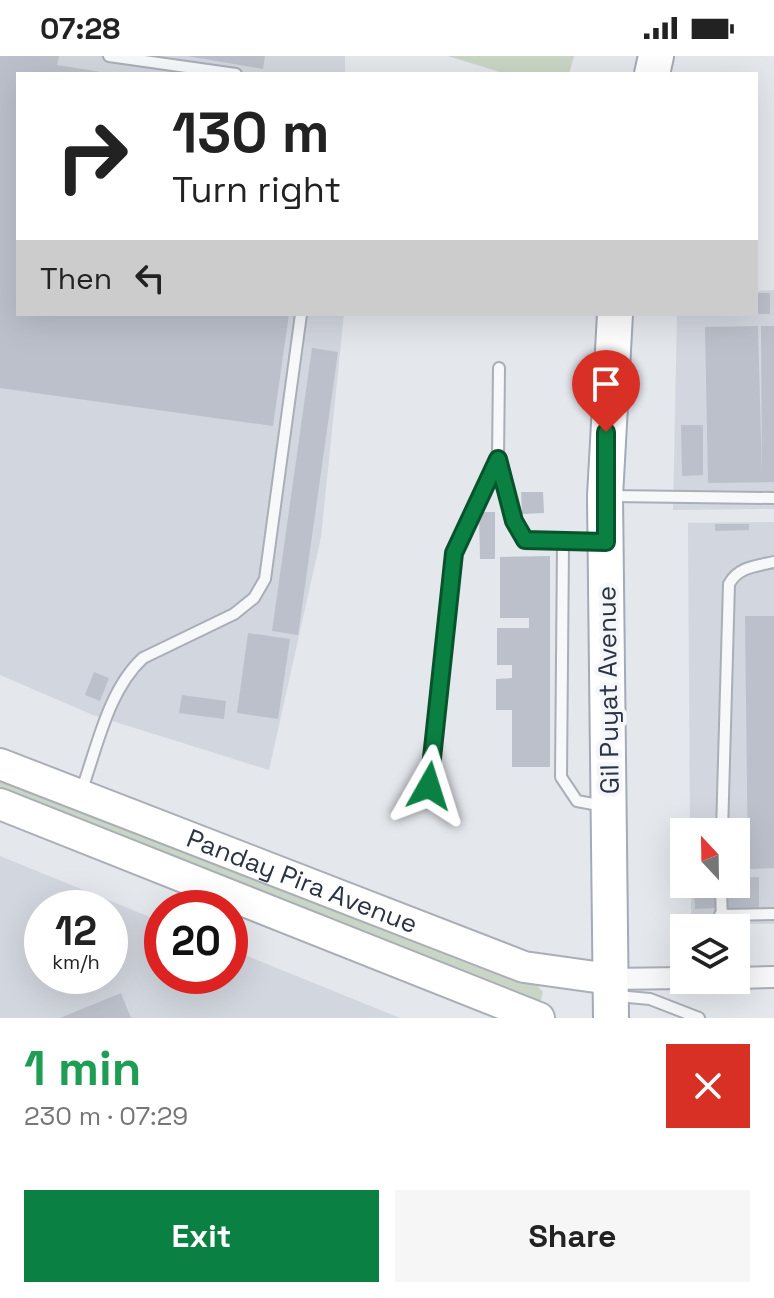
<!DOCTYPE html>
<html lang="en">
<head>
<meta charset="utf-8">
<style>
  body { margin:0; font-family:"Space Grotesk",sans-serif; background:#f6f6f6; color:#222; height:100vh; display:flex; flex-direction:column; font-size:30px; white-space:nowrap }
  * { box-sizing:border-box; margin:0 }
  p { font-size:26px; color:#767676 }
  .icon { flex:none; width:44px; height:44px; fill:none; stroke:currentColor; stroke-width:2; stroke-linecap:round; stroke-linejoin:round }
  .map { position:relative; height:962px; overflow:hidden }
  .sheet { display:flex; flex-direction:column; background:#fff; flex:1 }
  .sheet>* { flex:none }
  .banner { position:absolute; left:16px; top:16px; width:742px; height:244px; border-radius:0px; box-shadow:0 8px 32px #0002; background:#fff; color:#222; overflow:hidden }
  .needle { width:52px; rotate:338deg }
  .tools { position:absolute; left:670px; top:762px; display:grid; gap:16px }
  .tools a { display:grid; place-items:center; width:80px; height:80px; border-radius:0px; background:#fff; box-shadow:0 8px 32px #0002; font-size:40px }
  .speed { position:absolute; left:24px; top:834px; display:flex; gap:16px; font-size:40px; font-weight:700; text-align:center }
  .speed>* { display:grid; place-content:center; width:104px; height:104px; border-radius:50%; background:#fff; box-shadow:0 8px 32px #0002; line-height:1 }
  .speed small { font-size:20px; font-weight:400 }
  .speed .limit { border:12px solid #d22; background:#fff; color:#111 }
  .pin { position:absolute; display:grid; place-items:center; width:68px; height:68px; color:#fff; margin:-82px -34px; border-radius:50% 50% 50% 0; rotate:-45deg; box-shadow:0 0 8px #0007 }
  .pin .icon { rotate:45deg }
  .me { position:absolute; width:88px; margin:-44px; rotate:6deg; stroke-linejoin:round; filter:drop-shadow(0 0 6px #0008) }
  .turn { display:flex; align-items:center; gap:28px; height:168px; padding:0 24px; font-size:36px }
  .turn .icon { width:104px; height:104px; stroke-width:2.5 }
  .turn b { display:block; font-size:56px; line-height:68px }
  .then { display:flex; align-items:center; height:76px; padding:0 24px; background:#0003; gap:16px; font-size:30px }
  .round { display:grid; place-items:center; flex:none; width:84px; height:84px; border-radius:0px; background:#f6f6f6 }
  .head { display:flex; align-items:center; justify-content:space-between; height:136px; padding:0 24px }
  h1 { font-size:48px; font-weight:600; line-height:60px; color:#1e9e55 }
  .action { display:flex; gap:16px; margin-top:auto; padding:16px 24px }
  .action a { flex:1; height:92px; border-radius:0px; background:#0b8043; color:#fff; font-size:32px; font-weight:600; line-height:92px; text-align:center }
  .action a+a { background:#f6f6f6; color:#222 }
  .status { display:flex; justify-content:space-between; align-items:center; height:56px; padding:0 40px; background:#fff; direction:ltr }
  .status svg { height:22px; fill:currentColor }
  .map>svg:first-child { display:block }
  .built { fill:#d2d6de; fill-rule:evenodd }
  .green { fill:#c9d6c5 }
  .building { fill:#bbc0ca }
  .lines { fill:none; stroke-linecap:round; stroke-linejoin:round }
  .lane-casing { stroke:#a9aeb7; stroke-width:14 }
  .street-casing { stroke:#a9aeb7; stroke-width:24 }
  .secondary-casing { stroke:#a9aeb7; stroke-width:34 }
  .primary-casing { stroke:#a3abb8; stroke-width:38 }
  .lane { stroke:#f7f8fa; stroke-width:10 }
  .street { stroke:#f7f8fa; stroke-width:20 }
  .secondary { stroke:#fff; stroke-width:30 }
  .primary { stroke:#fff; stroke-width:34 }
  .route-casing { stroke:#07532c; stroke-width:20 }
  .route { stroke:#0b8043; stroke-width:14 }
  .labels { text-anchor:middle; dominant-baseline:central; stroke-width:8; stroke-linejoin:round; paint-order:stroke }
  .street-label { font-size:26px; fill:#2b3445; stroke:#f4f6f9 }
</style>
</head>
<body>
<div class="status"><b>07:28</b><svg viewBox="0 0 49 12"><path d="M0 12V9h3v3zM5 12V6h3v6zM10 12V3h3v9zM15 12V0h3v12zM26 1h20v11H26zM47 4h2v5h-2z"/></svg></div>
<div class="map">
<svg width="774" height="962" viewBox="0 0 774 962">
  <rect width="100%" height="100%" fill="#e4e7ec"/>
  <g class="built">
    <path d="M0 0H345V18H18V258H344L321 481 269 714 93 659 0 619Z"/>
    <path d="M774 234V453L673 454 677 258H756V235Z"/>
    <path d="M774 466V868H691V828H736V776H690L688 467Z"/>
    <path d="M0 800 162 866V920H230V893L400 962H0ZM42 852H110V920H42Z"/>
  </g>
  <g class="green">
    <path d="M448 0H574L569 18H506Z"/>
    <path d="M0 718 535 927 543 936 541 944 538 946 0 738Z"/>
  </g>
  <g class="building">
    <path d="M0 0H59L57 9 101 16 18 18V258H289L273 370 0 332Z"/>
    <path d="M187 0H265L263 13Z"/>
    <rect x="756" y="237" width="14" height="21"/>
    <path d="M758 270 762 420 761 270H774V426L708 427 705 271Z"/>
    <path d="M312 292 338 296 298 579 272 575Z"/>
    <path d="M681 369H703V419L682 420Z"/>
    <path d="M521 436H543L544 457 522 458Z"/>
    <path d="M479 456H495V503H480Z"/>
    <path d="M715 468H749V474L715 475Z"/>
    <path d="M550 500V711H512V654H496V623L512 622V609H497V572H529V562H500V501Z"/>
    <path d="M745 560H774V812L748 813Z"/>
    <path d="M248 577 290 583 278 663 237 657Z"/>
    <path d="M94 616 109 622 100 645 85 639Z"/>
    <path d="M182 639 226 645 224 663 179 657Z"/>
    <path d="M759 821V853L727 854 726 828H736V822Z"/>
    <path d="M694 828H715L716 852 695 853Z"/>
    <path d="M121 937 131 962H60Z"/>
  </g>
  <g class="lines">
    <defs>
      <g id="lane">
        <path d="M109 0 236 18"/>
        <path d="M499 312 498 403 519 476 525 484 600 486"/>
        <path d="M611 440 774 442"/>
        <path d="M563 488 561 721 577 745 604 750"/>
        <path d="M429 730 454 497 498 403"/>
        <path d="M81 736C97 692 108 634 143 602L234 558 254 542 265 523 301 258"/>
        <path d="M722 776 729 528C738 511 756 510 774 506"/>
        <path d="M721 828 722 872"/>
        <path d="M720 859 774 858"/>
        <path d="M617 940 650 943 699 962"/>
      </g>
      <g id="street">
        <path d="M736 922 774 921"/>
        <path d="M610 923 684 922"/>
      </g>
      <g id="secondary">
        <path id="s1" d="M0 708 524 911 610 923"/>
        <path d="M0 748 539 962"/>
      </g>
      <g id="primary">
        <path d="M652 18 656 0"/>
        <path d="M611 962 605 440 615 258"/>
      </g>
    </defs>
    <use href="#lane" class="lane-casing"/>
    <use href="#street" class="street-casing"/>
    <use href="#secondary" class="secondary-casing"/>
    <use href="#primary" class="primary-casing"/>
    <use href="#lane" class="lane"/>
    <use href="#street" class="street"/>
    <use href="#secondary" class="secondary"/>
    <use href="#primary" class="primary"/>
  </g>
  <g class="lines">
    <defs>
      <path id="route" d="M429 730 454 497 498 403 514 465 525 484 606 486V376"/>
    </defs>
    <use href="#route" class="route-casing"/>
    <use href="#route" class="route"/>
  </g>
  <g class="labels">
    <g class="street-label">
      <text transform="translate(608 634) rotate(-91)">Gil Puyat Avenue</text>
      <text stroke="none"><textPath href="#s1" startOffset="324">Panday Pira Avenue</textPath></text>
    </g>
  </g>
</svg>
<div class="tools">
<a><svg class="needle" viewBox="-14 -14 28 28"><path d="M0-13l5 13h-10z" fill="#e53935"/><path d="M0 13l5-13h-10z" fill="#767676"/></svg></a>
<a><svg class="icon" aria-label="layers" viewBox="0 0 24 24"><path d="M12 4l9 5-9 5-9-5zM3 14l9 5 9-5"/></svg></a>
</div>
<div class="speed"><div>12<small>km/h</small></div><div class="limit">20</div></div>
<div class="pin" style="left:606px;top:376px;background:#d93025"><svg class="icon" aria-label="arrive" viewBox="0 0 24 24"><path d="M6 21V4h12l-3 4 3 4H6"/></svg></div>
<svg class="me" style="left:429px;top:730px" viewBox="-20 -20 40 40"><path d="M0-17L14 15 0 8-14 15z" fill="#0b8043" stroke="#fff" stroke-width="4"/></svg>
<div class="banner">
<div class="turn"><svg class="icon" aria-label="right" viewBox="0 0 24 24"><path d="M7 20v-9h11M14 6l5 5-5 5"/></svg><div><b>130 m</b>Turn right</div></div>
<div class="then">Then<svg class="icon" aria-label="left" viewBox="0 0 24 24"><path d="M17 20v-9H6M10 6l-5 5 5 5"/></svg></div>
</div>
</div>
<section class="sheet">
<div class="head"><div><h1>1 min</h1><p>230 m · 07:29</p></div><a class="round" style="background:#d93025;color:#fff"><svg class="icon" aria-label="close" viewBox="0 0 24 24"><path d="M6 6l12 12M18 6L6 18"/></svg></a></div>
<div class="action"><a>Exit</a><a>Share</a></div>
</section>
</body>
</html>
